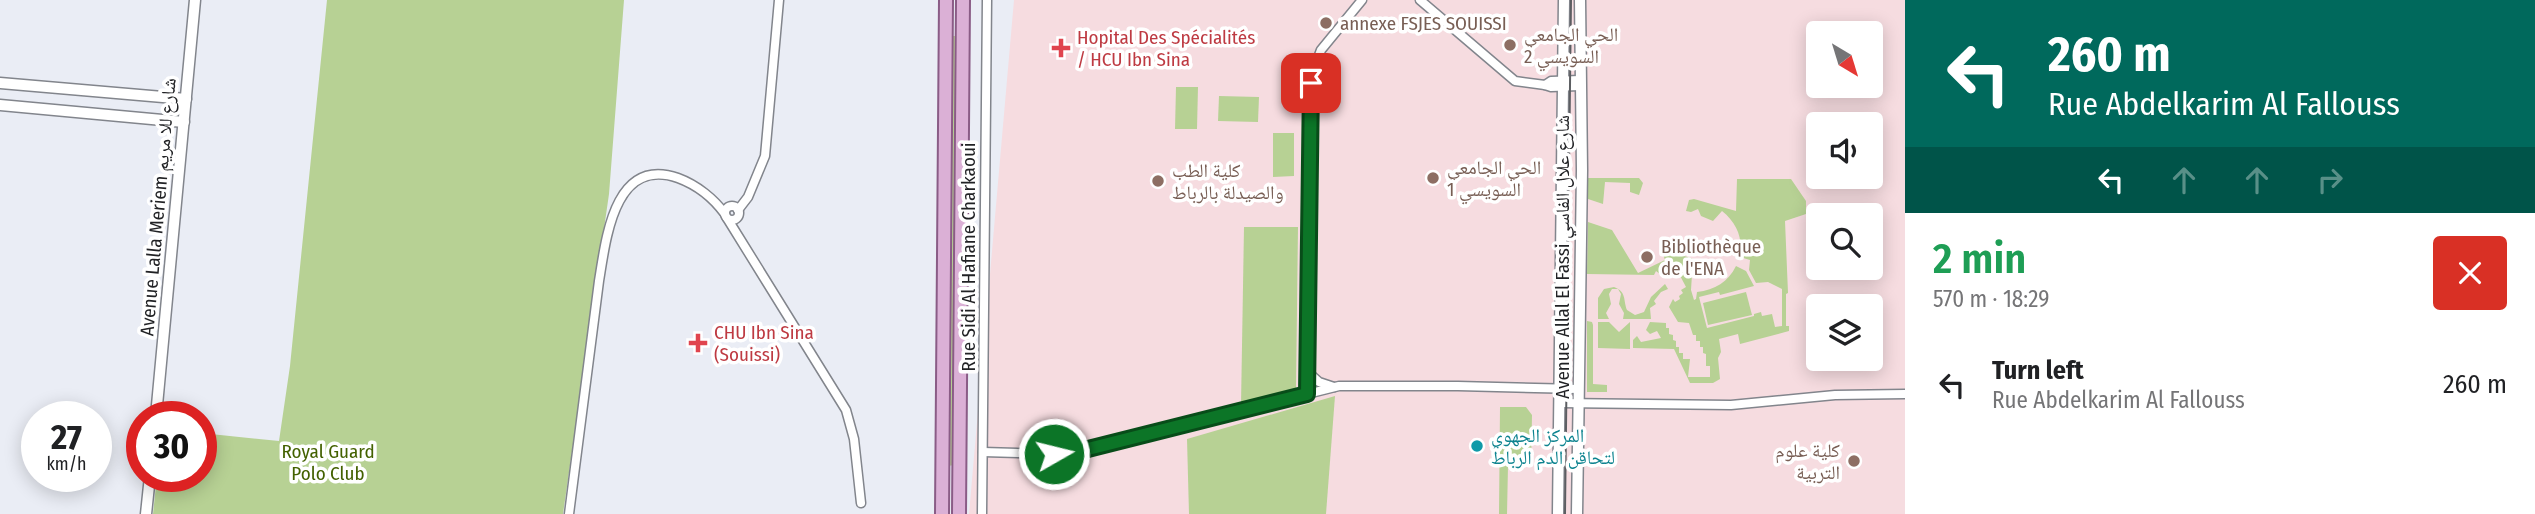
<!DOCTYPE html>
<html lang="en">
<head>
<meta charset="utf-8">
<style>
  body { margin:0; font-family:"Fira Sans Condensed","Noto Naskh Arabic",sans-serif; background:#f6f6f6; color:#202124; height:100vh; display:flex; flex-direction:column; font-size:26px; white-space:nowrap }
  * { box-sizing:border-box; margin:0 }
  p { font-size:23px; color:#757577 }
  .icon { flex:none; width:38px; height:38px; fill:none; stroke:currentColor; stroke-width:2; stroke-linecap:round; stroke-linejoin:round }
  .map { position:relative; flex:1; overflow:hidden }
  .drawer { display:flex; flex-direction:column; background:#fff; width:630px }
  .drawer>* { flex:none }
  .hud { background:#00695c; color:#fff; overflow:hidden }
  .needle { width:46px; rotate:142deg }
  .buttons { position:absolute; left:1806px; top:21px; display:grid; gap:14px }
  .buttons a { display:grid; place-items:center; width:77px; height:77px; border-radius:7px; background:#fff; box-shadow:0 4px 18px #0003; font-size:35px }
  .speed { position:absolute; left:21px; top:401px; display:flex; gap:14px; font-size:35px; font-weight:700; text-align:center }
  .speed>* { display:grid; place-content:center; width:91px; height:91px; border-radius:50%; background:#fff; box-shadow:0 4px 18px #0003; line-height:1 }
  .speed small { font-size:18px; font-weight:400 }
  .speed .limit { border:10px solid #d22; background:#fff; color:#111 }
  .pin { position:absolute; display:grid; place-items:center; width:60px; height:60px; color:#fff; margin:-30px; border-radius:14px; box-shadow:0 4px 10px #0006 }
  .me { position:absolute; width:77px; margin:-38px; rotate:82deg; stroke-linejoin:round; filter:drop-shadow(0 0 5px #0008) }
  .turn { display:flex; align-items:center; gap:24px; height:147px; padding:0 28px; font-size:32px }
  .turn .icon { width:91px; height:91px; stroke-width:2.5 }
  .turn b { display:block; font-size:49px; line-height:60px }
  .lanes { display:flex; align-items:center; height:66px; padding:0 28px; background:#0003; justify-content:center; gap:35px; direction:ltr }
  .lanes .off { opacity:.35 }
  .round { display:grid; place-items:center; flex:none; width:74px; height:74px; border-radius:7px; background:#f6f6f6 }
  .summary { display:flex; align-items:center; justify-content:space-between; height:119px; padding:0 28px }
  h1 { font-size:42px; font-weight:600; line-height:52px; color:#1e9e55 }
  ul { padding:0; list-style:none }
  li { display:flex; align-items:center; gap:21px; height:105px; padding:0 28px }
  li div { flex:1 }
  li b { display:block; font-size:26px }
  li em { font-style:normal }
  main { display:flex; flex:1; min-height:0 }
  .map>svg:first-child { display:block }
  .education { fill:#f6dce0; fill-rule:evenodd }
  .green { fill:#b7d194 }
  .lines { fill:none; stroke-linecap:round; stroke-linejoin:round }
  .minor-casing { stroke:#82858c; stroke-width:11 }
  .tertiary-casing { stroke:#82858c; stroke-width:13 }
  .primary-casing { stroke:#8a5c86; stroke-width:16 }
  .minor { stroke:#fff; stroke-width:8 }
  .tertiary { stroke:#fff; stroke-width:10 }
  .primary { stroke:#dbb0d6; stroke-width:12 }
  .tram { stroke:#5c5e62; stroke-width:2 }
  .route-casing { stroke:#084c19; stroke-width:18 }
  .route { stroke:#0c7527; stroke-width:12 }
  .education-dot { fill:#8d6e63; stroke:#fff; stroke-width:2.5 }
  .health-dot { fill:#e0444e; stroke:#fff; stroke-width:2.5 }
  .culture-dot { fill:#0f9aa8; stroke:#fff; stroke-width:2.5 }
  .labels { text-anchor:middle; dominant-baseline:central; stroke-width:7; stroke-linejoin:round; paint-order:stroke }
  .education-label { font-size:19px; fill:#785e54; stroke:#fff; text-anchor:start }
  .health-label { font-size:19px; fill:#be3a42; stroke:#fff; text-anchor:start }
  .street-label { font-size:19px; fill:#212225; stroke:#fff }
  .culture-label { font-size:19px; fill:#0d838f; stroke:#fff; text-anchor:start }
  .park-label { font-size:19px; fill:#436100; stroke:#fff }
</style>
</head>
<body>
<main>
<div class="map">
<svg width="1905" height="514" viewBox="0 0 1905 514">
  <rect width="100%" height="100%" fill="#eaedf5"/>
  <path class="education" d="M1014 0H1905V514H969ZM1818 33H1871V86H1818ZM1818 124H1871V177H1818ZM1818 215H1871V268H1818ZM1818 306H1871V359H1818Z"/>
  <g class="green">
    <path d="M327 0H624L609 194 563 514H153L157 476H201V433L279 441 290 366Z"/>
    <path d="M951 36H958L954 465 948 466Z"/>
    <path d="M1176 87H1198L1197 129H1175Z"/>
    <path d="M1219 96 1259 97 1258 122 1218 121Z"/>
    <path d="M1273 133H1294V176L1273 177Z"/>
    <path d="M1588 178H1639L1643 183 1639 195 1630 192V183L1605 182 1603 204 1588 199Z"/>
    <path d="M1737 179H1791L1806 201V214L1785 221 1788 293 1786 294V326H1789V331L1740 344 1738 334 1719 339 1721 352 1718 358 1720 379 1713 383H1690L1674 349 1633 348V340L1637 336 1641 342 1661 338 1657 331 1650 334 1646 330 1650 322 1666 323V328H1669V334L1673 335V340L1676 341V347H1679V353H1683V359H1690L1688 377H1710V366H1706V354L1703 353V347H1700V341H1696V335H1693L1689 323 1678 322 1669 307 1673 299 1675 302 1680 299 1679 296 1683 293 1681 290 1686 287 1676 268 1666 273 1667 276 1665 278 1656 271 1654 275 1587 274 1588 222 1612 230 1638 273 1665 260 1663 254 1670 251 1693 259 1691 290 1694 300 1696 299 1697 292C1715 290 1728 282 1736 266L1746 271 1754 286 1720 295 1719 292 1699 297 1707 328 1754 316V314L1761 312 1762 316 1772 314 1775 327 1782 326V289L1768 282 1756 283 1749 270 1750 260 1740 257C1743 238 1737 223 1722 211L1713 221 1701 216 1698 209 1691 212 1686 211 1689 200 1694 199 1736 211Z"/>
    <path d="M1244 227H1298L1296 390 1241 405Z"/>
    <path d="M1665 284 1668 289 1661 292 1654 301 1656 304 1650 308 1651 319H1623L1624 313 1619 304 1621 294 1618 289H1612L1609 294 1611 304 1606 313 1609 319H1598V298L1604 289 1614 287C1627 292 1623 300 1627 310L1635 315 1644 312 1651 297Z"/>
    <path d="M1746 292 1752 315 1708 325 1703 303Z"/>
    <path d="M1587 321 1592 322 1593 325V384L1607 385V392H1587Z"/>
    <path d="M1598 322H1609L1619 332 1630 322V349L1598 348Z"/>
    <path d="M1335 396 1326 514H1189L1187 439Z"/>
    <path d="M1500 407H1526L1532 415 1531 466H1508L1507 514H1499Z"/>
  </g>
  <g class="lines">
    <defs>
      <g id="minor">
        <path d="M1420 0 1515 81 1545 85 1551 87 1580 86"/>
        <path d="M1545 85 1551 81 1580 80"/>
        <circle cx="732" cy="213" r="7"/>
        <path d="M738 210 748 197 765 156 779 0"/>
        <path d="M727 218 846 410 854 439 861 503"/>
        <path d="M1309 373 1319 382 1334 387"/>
        <path d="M1307 394 1312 74 1321 50 1362 0"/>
        <path d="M1560 403 1731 405 1835 395 1905 394"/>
        <path d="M983 452 1054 454 1080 451 1339 386H1458L1579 389"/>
        <path d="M569 514 599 281C606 239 614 156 678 178 697 185 714 199 725 214"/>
        <path d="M982 514 987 0"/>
      </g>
      <g id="tertiary">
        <path d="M0 83 186 99"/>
        <path d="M0 105 184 122"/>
        <path d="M156 416 195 0"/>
        <path d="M146 514 150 476"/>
        <path d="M1558 514 1564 0"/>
        <path d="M1577 514 1582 170 1580 0"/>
      </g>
      <g id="primary">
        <path d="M942 514 946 0"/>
        <path d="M959 514 963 0"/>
      </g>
    </defs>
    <use href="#minor" class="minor-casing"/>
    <use href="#tertiary" class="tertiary-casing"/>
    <use href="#primary" class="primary-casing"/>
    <use href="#minor" class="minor"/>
    <use href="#tertiary" class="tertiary"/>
    <use href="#primary" class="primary"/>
    <path class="tram" d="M1565 514 1571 0"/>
  </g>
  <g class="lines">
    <defs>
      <path id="route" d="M1054 454 1080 451 1307 394 1311 83"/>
    </defs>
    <use href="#route" class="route-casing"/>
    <use href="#route" class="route"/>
  </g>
  <g class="education-dot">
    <circle cx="1326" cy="23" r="7"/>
    <circle cx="1510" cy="45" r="7"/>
    <circle cx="1433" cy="178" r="7"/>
    <circle cx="1158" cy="181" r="7"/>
    <circle cx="1647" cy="257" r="7"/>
    <circle cx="1854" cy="461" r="7"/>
  </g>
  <g class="health-dot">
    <path d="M1057.5 37.5h7v7h7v7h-7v7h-7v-7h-7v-7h7z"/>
    <path d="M694.5 332.5h7v7h7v7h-7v7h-7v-7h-7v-7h7z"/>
  </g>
  <circle class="culture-dot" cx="1477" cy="446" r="7"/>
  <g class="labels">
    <g class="education-label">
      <text x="1340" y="23">annexe FSJES SOUISSI</text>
      <text x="1524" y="34">الحي الجامعي<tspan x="1524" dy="22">السويسي 2</tspan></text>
      <text x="1447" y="167">الحي الجامعي<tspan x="1447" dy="22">السويسي 1</tspan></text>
      <text x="1172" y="170">كلية الطب<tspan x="1172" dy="22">والصيدلة بالرباط</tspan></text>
      <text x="1661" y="246">Bibliothèque<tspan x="1661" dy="22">de l'ENA</tspan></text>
      <text x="1840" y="450" text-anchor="end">كلية علوم<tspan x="1840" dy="22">التربية</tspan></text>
    </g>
    <g class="health-label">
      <text x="1077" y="37">Hopital Des Spécialités<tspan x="1077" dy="22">/ HCU Ibn Sina</tspan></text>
      <text x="714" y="332">CHU Ibn Sina<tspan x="714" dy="22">(Souissi)</tspan></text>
    </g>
    <g class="street-label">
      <text transform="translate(158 207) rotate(-85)">Avenue Lalla Meriem شارع للا مريم</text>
      <text transform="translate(968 257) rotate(-90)">Rue Sidi Al Hafiane Charkaoui</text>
      <text transform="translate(1562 257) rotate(-90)">Avenue Allal El Fassi شارع علال الفاسي</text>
    </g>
    <g class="culture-label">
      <text x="1491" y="435">المركز الجهوي<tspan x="1491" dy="22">لتحاقن الدم الرباط</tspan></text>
    </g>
    <g class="park-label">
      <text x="328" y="451">Royal Guard<tspan x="328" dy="22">Polo Club</tspan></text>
    </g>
  </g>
</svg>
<div class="buttons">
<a><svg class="needle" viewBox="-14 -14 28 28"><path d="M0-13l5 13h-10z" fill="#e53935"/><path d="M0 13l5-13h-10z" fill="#757577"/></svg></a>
<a><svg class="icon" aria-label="sound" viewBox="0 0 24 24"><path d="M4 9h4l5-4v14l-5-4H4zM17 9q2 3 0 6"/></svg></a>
<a><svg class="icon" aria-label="search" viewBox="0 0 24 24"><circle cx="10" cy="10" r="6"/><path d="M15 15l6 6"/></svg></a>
<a><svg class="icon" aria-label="layers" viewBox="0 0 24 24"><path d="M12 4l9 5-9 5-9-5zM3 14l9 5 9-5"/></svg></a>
</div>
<div class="speed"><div>27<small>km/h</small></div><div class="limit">30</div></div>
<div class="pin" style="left:1311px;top:83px;background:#d93025"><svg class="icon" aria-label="arrive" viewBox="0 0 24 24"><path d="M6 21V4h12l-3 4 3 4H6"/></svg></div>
<svg class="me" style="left:1054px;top:454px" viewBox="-20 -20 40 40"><circle r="17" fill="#0c7527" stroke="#fff" stroke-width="3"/><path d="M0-11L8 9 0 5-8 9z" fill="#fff"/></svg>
</div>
<section class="drawer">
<div class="hud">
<div class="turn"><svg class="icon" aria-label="left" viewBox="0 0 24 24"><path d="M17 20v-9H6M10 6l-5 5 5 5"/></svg><div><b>260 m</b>Rue Abdelkarim Al Fallouss</div></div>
<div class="lanes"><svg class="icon" aria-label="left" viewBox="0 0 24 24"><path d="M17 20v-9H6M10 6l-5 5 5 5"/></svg><svg class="icon off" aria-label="ahead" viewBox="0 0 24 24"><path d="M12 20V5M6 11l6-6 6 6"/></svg><svg class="icon off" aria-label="ahead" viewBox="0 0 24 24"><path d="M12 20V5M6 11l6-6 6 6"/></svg><svg class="icon off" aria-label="right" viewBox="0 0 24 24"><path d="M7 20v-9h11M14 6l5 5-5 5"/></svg></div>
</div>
<div class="summary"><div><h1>2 min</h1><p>570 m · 18:29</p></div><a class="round" style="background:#d93025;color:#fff"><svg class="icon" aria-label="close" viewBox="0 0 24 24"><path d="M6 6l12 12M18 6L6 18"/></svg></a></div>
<ul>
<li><svg class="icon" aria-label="left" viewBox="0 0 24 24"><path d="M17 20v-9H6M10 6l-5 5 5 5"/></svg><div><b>Turn left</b><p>Rue Abdelkarim Al Fallouss</p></div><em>260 m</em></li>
</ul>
</section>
</main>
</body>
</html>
